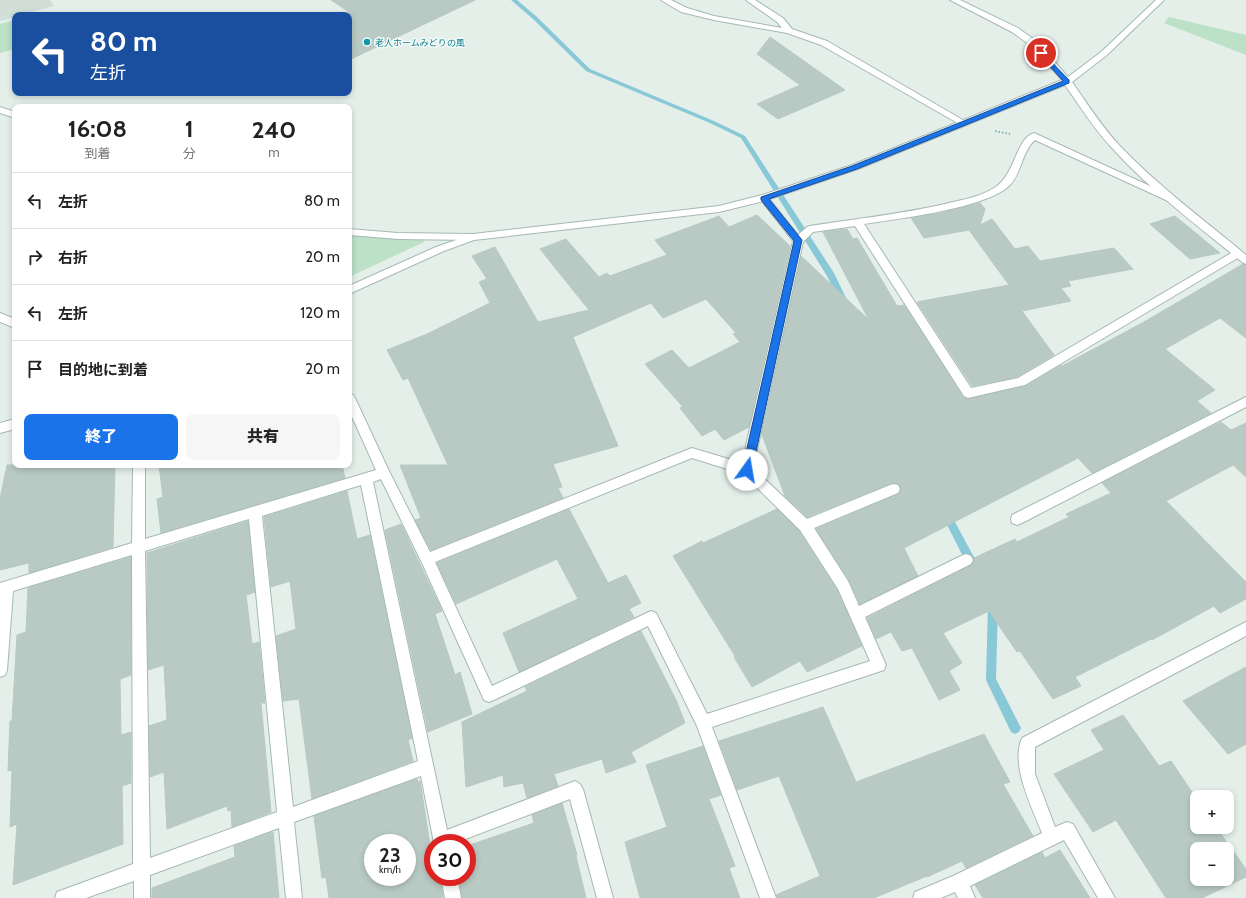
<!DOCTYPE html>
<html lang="ja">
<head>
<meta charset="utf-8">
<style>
  body { margin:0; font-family:Cabin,"Noto Sans JP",sans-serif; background:#f6f6f6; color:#222; height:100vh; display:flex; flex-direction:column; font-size:15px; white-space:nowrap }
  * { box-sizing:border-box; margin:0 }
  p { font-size:13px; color:#767676 }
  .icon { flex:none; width:22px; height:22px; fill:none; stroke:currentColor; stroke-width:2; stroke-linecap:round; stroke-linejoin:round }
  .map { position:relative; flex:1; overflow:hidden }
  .sheet { position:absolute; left:12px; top:104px; width:340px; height:364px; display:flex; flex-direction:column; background:#fff; border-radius:8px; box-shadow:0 2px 6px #0003 }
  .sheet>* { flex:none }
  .guide { position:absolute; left:12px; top:12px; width:340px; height:84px; border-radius:8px; box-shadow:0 2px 6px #0003; background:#1a4fa0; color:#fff; overflow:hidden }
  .controls { position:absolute; left:1190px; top:790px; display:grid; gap:8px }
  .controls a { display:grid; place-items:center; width:44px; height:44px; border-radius:8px; background:#fff; box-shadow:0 2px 6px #0003; font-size:20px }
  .speed { position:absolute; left:364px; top:834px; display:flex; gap:8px; font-size:20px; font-weight:700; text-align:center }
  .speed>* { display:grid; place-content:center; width:52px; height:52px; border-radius:50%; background:#fff; box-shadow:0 2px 6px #0003; line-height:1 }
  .speed small { font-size:10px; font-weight:400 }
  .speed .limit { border:6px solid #d22; background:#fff; color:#111 }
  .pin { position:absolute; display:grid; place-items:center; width:34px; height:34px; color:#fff; margin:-17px; border:2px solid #fff; border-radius:50%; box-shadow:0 1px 4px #0007 }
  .me { position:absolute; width:44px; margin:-22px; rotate:13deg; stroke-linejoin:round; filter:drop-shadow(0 0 3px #0008) }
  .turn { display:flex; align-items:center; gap:14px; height:84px; padding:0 12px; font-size:18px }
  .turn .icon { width:52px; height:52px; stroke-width:2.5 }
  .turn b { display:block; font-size:28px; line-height:34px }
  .eta { display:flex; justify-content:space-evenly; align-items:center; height:68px; text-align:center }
  .eta b { font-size:24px; font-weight:800; line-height:28px }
  .action { display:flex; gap:8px; margin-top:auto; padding:8px 12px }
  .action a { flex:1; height:46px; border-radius:8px; background:#1a73e8; color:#fff; font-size:16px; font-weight:800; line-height:46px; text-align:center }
  .action a+a { background:#f6f6f6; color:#222 }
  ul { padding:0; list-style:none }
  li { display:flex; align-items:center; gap:12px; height:56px; padding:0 12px; border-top:1px solid #e0e0e0 }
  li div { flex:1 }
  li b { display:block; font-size:15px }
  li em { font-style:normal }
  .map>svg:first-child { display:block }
  .built { fill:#d2dfd9 }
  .green { fill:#bce1c7 }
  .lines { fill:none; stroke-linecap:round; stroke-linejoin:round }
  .stream { fill:#88c8d7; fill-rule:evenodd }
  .building { fill:#b9cac4; stroke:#b6c9c2; fill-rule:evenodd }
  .minor-casing { stroke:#a6b8b2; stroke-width:2 }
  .tertiary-casing { stroke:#a6b8b2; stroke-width:2 }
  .path { stroke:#82b5a7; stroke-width:2; stroke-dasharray:1.5 2; stroke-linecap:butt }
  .minor { fill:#fff; fill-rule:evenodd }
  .tertiary { fill:#fff; fill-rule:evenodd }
  .route { fill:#1a73e8; stroke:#114b97 }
  .culture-dot { fill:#0f9aa8; stroke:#f5faf8; stroke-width:1.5 }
  .labels { text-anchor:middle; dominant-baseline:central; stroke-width:3; stroke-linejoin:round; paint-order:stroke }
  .far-culture-label { font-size:9px; fill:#0d838f; stroke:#f5faf8; text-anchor:start }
</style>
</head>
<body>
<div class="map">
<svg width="1246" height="898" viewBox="0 0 1246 898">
  <rect width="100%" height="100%" fill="#e4efea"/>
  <path class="built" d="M0 0H50L54 6 21 15H15V17L0 21Z"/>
  <g class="green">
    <path d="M1169 17 1246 35V55L1164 23Z"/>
    <path d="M15 20V49L0 53V24Z"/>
    <path d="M349 232 422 237 424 242 349 277Z"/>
  </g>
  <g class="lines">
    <g class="stream">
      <path d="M511 0H517L537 17 590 69 714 121 745 136 834 273 848 302 847 304H841L827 276 741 138 710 123 586 71 533 19Z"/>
      <path d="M946 510 949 511 982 572 983 575 982 578 978 580 974 578 943 517 941 514 943 511Z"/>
      <path d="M993 599 997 601 998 604 996 679 1021 728 1019 732 1015 734 1011 732 986 680 988 604 989 601Z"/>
    </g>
  </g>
  <g class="building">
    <path d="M331 0H475L349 60V12Z"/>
    <path d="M770 37 845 90 778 119 757 104 800 85 757 54Z"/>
    <path d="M980 203 985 209 980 225 992 219 1015 249 1028 246 1040 261 1114 248 1133 269 1068 281 1071 286 1061 288 1071 301 1022 311 1054 355 1017 377 972 386 917 302 1009 285 969 230 924 238 911 218 941 213Z"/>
    <path d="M757 215 790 246 749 427 724 440 715 429 702 436 680 408 683 407 645 364 672 350 689 368 740 342 733 334 736 333 706 299 663 318 651 303 573 337 618 446 553 464 562 487 558 488 563 498 431 550 415 520 421 518 400 465H448L408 378 403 380 387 350 427 334 490 303 479 282 487 279 472 256 495 247 538 322 589 310 540 249 566 239 599 277 607 273 610 276 667 255 655 240 719 216 729 227Z"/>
    <path d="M1175 216 1220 253 1190 259 1150 224Z"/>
    <path d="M847 229 853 239 857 238 897 306 904 305 963 397 967 399 1026 386 1061 365 1062 366 1144 322 1243 264 1246 265V338L1220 318 1165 349 1215 390 1197 401 1211 413 1092 473 1078 458 904 548 918 576 860 604 849 580 816 529 899 494 901 490 899 484 894 483 889 484 807 517 785 496 762 435 801 256 869 320 823 232Z"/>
    <path d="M1221 422 1231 430 1246 423V477L1233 465 1166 501 1246 582V599L1220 613 1214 606 1152 640 1151 639 1075 677 1081 686 1053 699 1020 651 1017 652 989 611 943 633 962 663 949 671 960 690 939 700 912 648 902 651 891 632 876 639 867 618 972 565 974 561V558L1015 539 1017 542 1069 517 1066 514 1111 493 1102 483Z"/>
    <path d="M7 465H115L113 547 29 573V563L0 570V499Z"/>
    <path d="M159 465H342L345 478 161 533 157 499 163 497Z"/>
    <path d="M347 491 357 539 370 535 412 738 408 740 413 761 312 799 299 699 283 701 276 636 296 629 290 581 271 587 264 517Z"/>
    <path d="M569 509 608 583 626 575 641 603 629 609 634 617 519 672 503 633 578 599 557 559 456 604 437 563Z"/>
    <path d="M777 509 799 531 837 590 862 646 807 672 800 661 752 687 734 657 735 656 673 556 702 541 703 543Z"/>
    <path d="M248 521 255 592 246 595 252 644 259 642 265 703H261L271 812 232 827 231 810 228 811 227 806 167 829 164 772 150 777 149 726 167 720 164 665 148 670 147 553Z"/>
    <path d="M401 524 442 611 435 614 455 675 460 672 472 714 428 732 385 530Z"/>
    <path d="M131 557V675L120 679 121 735 131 732V783L122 786 123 844 13 885 17 824 10 827 12 770 8 771 10 721H12L17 635 26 632 28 588Z"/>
    <path d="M641 631 676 700 685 723 631 752 636 762 606 773 602 759 554 774 558 786 527 798 523 783 504 787 503 775 466 787 462 722 527 691 525 687Z"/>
    <path d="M1246 667V744L1228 754 1183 701Z"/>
    <path d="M823 707 856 782 984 734 1010 782 1003 784 1033 836 966 868 962 861 927 877V876L874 898H777L776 895 820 876 779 776 737 790 719 741Z"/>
    <path d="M1123 715 1159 766 1171 761 1196 798 1197 827H1216L1246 869V877L1202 898H1166L1116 820 1093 832 1054 774 1104 750 1091 730ZM1197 849H1227V879H1197Z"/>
    <path d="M703 746 721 795 709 799 735 866 729 868 740 898H640L625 842 667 827 646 765Z"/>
    <path d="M417 779 418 782 420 781 432 858H433V877H440L443 898H329L326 877 322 878 314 816ZM373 843H407V877H373Z"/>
    <path d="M562 803 577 855 576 856 586 898H462L459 877H467V846L534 823 532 815Z"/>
    <path d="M273 832 279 898H152V888L235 857 234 846Z"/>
    <path d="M1060 850 1090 898H983L975 885 1042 852 1045 858Z"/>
  </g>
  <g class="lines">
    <defs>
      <g id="minor">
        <path d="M661 0H671L687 8 714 16 782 28 777 22 746 0H755L783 18 792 29 827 41 968 123 964 126 961 125 821 45 787 33 714 20 681 12Z"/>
        <path d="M0 107 15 112V118L0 113Z"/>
        <path d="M1034 133 1174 197 1176 199 1171 202 1168 201 1035 140C1022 151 1022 172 1010 185 988 208 897 219 864 224L971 388 1018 378 1233 252 1237 251 1242 254 1241 256 1025 385 968 398 964 396 855 226 813 232 803 242 753 468 807 519 890 485 894 484 898 485 900 489 898 493 814 528 848 581 859 606 961 556 966 554 971 556 973 560 971 564 865 617 886 665 884 670 712 727 776 898H760L697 726 648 626 494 700 489 702 484 700 422 563 381 479 373 482 447 830 575 781 580 784 583 789 613 898H597L570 799 455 843H434L421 776 294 822 302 898H286L279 828 150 875V898H134V881L86 898H55L57 892 133 864 132 555 13 591 7 670 5 675 0 677V583L132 543 133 465H145V539L376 470 349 410V393L353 395 355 398 389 471 430 552 692 448 742 463 793 241 761 200 759 198 761 196H767L798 235 807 227 810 226C855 219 901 214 945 204 961 200 980 197 994 188 1015 176 1016 138 1034 133ZM692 458 743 474 800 530 838 589 870 661 707 714 656 613 651 611 492 686 435 562ZM361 485 418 761 293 807 262 516ZM249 519 277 812 150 858 145 551Z"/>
        <path d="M349 229 398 233 473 234 478 237 473 240 398 239 349 235Z"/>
        <path d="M1246 397V407L1022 523 1017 525 1012 523 1011 519 1012 515Z"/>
        <path d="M15 419V429L0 433V423Z"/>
        <path d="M1246 622V636L1035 747V774L1055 827 1067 822 1073 824 1115 898H1098L1064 840 970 886 975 898H958L955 892 941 898H913L915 892 953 876 1042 833C1032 807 1010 765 1022 738Z"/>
        <path d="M441 877H457L461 898H445Z"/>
      </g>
      <g id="tertiary">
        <path d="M950 0H960L1018 28 1036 41 1068 77 1101 52 1156 0H1164L1107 55 1072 82C1087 103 1101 126 1119 145 1158 186 1203 219 1246 255V264L1242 262C1198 226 1151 191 1112 148 1094 129 1080 106 1065 85L858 169 764 201 719 212 474 240 444 251 349 294V286L436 247 473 234 719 206 762 195 852 165 1062 80 1030 45 1012 32Z"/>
        <path d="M0 313 15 319V328L0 322Z"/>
      </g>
    </defs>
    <use href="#minor" class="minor-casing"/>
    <use href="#tertiary" class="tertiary-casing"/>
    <path class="path" d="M995 131 1010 134"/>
    <use href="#minor" class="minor"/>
    <use href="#tertiary" class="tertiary"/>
  </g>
  <path class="route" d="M1041 51 1069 80V83L857 169 769 199 802 240 752 470 750 473H744L742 470 794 241 761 200V197L852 166 1063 81 1039 54 1038 53Z"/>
  <circle class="culture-dot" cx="367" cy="42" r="4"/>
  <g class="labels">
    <g class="far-culture-label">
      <text x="375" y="42">老人ホームみどりの風</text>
    </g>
  </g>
</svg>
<div class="controls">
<a>+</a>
<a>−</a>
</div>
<div class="speed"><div>23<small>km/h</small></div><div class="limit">30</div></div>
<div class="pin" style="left:1041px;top:53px;background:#d93025"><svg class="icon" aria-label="arrive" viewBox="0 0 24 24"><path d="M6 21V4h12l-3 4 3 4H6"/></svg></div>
<svg class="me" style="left:747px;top:470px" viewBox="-20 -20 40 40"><circle r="19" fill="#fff"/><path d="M0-13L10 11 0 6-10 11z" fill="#1a73e8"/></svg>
<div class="guide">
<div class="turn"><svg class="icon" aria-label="left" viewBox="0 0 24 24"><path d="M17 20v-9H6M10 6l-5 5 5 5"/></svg><div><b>80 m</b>左折</div></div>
</div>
<section class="sheet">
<div class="eta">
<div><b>16:08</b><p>到着</p></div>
<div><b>1</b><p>分</p></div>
<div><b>240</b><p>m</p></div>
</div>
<ul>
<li><svg class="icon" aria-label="left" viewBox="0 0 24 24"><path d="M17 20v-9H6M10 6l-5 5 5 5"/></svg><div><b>左折</b></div><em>80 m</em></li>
<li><svg class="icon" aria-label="right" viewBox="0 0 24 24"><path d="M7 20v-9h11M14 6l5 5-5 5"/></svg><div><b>右折</b></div><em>20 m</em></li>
<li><svg class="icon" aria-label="left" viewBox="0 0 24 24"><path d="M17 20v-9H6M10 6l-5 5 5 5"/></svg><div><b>左折</b></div><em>120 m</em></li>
<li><svg class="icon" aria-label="arrive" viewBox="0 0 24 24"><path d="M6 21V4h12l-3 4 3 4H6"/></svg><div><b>目的地に到着</b></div><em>20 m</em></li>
</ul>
<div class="action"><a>終了</a><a>共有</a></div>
</section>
</div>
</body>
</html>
